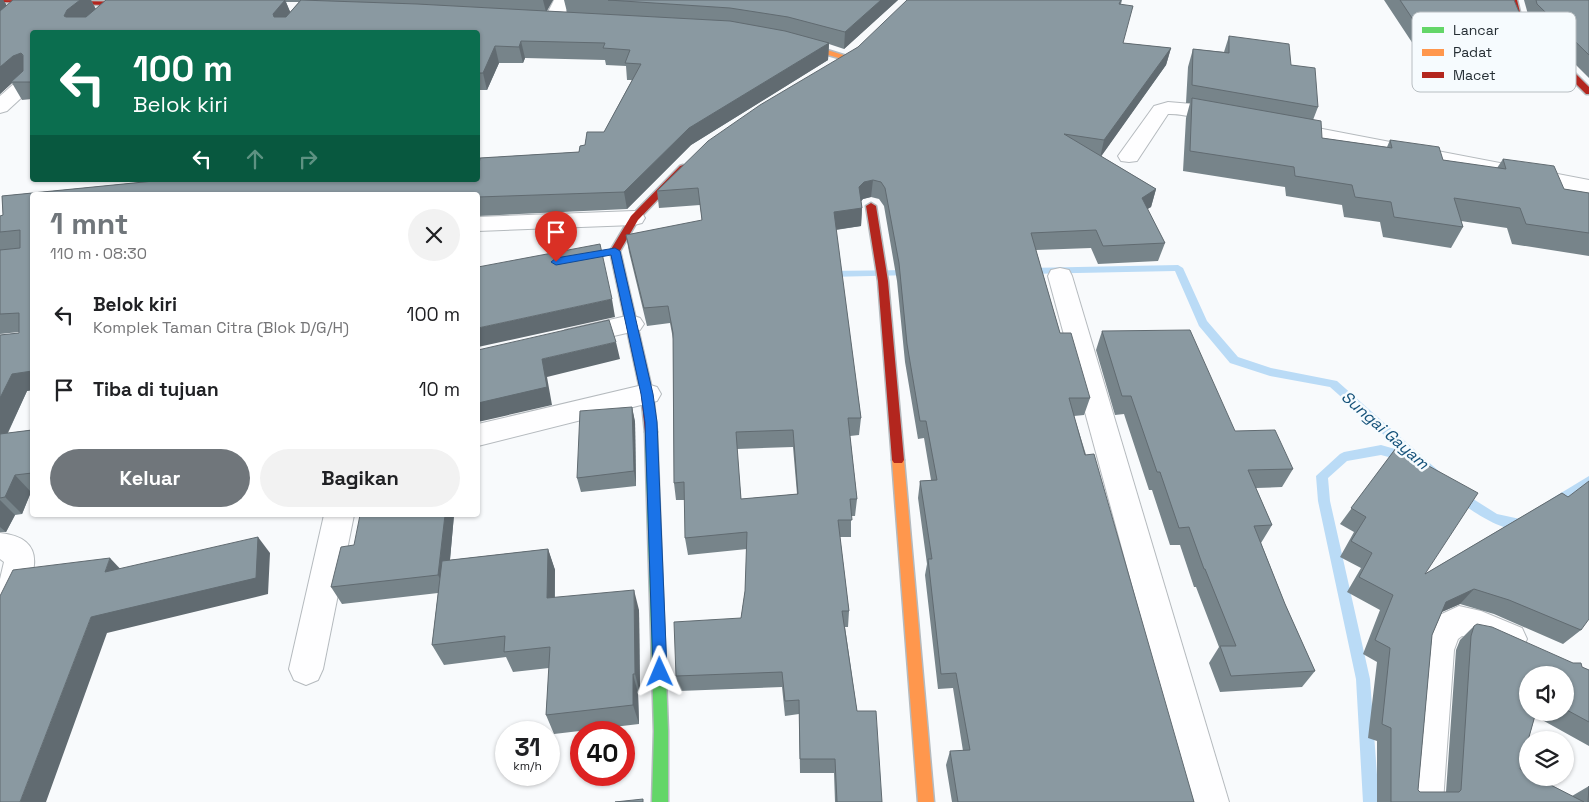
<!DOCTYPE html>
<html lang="id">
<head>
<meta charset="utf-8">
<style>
  body { margin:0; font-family:"Space Grotesk",sans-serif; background:#f2f2f2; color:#202124; height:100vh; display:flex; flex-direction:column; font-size:19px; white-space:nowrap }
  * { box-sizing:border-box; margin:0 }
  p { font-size:16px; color:#757577 }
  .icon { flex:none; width:28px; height:28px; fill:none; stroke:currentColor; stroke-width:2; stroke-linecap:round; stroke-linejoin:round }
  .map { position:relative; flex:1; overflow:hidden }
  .side { position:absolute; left:30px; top:192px; width:450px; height:325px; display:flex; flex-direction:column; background:#fff; border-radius:5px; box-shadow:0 1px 4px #0004 }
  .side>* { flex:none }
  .hud { position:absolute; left:30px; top:30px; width:450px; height:152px; border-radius:5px; box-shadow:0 1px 4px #0004; background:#0b6e4f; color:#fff; overflow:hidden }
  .controls { position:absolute; left:1519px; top:666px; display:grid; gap:10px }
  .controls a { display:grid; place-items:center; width:55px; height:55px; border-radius:50%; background:#fff; box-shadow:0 1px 4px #0004; font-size:25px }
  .speed { position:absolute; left:495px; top:721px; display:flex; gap:10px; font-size:25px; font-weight:700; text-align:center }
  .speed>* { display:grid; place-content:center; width:65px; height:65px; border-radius:50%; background:#fff; box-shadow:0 1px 4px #0004; line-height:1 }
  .speed small { font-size:12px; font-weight:400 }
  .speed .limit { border:8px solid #d22; background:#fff; color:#111 }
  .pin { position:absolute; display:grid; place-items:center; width:42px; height:42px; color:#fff; margin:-51px -21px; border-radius:50% 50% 50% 0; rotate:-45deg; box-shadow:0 0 5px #0007 }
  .pin .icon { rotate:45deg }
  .me { position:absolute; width:55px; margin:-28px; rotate:359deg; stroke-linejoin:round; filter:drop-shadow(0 0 4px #0008) }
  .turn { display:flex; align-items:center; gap:18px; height:105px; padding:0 20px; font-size:22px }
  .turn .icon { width:65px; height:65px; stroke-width:2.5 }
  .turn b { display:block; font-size:35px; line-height:42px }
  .lanes { display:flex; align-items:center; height:48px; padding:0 20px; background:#0003; justify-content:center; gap:25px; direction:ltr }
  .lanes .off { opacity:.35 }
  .round { display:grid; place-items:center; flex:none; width:52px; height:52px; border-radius:26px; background:#f2f2f2 }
  .overview { display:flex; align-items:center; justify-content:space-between; height:85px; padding:0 20px }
  h1 { font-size:30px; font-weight:700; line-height:38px; color:#70767b }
  .button { display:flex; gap:10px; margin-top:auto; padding:10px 20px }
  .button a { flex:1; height:58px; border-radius:30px; background:#70767b; color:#fff; font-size:20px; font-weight:700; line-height:58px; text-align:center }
  .button a+a { background:#f2f2f2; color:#202124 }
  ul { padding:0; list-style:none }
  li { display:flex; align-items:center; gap:15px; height:75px; padding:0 20px }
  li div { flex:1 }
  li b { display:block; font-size:19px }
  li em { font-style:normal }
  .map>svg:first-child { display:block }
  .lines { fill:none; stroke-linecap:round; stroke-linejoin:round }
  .stream { fill:#badbf6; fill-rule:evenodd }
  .street-casing { stroke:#b5babe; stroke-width:2 }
  .fast-casing { stroke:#b5babe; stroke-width:3 }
  .slow-casing { stroke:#b5babe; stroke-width:3 }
  .jam-casing { stroke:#b5babe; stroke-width:3 }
  .street { fill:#fefeff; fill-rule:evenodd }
  .fast { fill:#63d668; fill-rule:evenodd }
  .slow { fill:#ff974d; fill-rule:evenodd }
  .jam { fill:#b3261e; fill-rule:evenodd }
  .wall { fill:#77848a; fill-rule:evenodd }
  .shaded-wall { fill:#616b71 }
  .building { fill:#8a99a1; stroke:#616b71; fill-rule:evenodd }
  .route { fill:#1a73e8; stroke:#114b97 }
  .labels { text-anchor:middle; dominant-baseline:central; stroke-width:5; stroke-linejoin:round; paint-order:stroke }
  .water-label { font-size:16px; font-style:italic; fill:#145179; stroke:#f6fbfe }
  .key { fill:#f6fbfe; stroke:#b8bec2; stroke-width:1 }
  .key-label { font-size:14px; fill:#262f35 }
</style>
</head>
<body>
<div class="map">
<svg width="1589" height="802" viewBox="0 0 1589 802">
  <rect width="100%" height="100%" fill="#f8fafc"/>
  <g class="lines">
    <g class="stream">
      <path d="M1178 265 1183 268 1207 321 1238 357 1271 368 1337 381 1442 474 1440 477H1432L1412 460 1407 462 1381 455 1347 461 1328 478 1330 501 1370 679 1379 802H1363L1356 679 1318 501 1316 476 1340 454 1344 452 1381 445 1402 451 1330 387 1270 376 1230 363 1199 326 1175 271 1028 274 1023 271 1028 268Z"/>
      <path d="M910 270 914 271 915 273 914 275 828 277 823 274 828 271Z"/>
      <path d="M1589 476V487L1559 507 1555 508 1551 507 1549 503 1551 499Z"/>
      <path d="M1459 490 1497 514 1520 519 1526 516 1530 517 1532 521C1520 546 1468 509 1455 498L1453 495 1455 492Z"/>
    </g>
    <defs>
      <g id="street">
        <path d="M554 0H572L559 24 553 25 547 24 544 20Z"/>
        <path d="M32 72V88L7 111 0 113V96L25 74Z"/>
        <path d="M1168 102 1192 104 1231 113 1234 117 1231 121C1215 125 1188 113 1168 114L1137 161 1129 162 1121 161 1118 156 1154 106Z"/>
        <path d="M1286 122 1589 180V194L1279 132 1276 128 1279 124Z"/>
        <path d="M634 211 642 213 645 218 642 223 634 225 478 231V217Z"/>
        <path d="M1060 268 1069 270 1072 276 1229 802H1191L1048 276 1051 270Z"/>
        <path d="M631 315 640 318 644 324 640 330 574 345 565 342 561 336 565 330Z"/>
        <path d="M647 384 657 387 661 394 657 401 478 446V424Z"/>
        <path d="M324 515H354L323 669 318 680 306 685 294 680 289 669Z"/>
        <path d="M0 533C59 539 27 590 12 621L0 625V579L4 562 0 559Z"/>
        <path d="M1459 606 1481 611 1522 628 1527 639 1522 650 1510 654 1476 640 1462 636 1458 639 1454 650 1443 802H1405L1420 650 1433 618Z"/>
      </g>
      <path id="fast" d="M651 428 655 429 657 432 668 731V802H652L654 731 645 432 647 429Z"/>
      <g id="slow">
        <path d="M789 40H795L853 58 846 60 789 44Z"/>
        <path d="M898 455 902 457 904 460 934 802H918L892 460 894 457Z"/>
      </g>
      <g id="jam">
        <path d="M0 0 141 2 145 4 141 6 0 2Z"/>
        <path d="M1509 0H1517L1522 20 1589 87V94H1586L1515 23Z"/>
        <path d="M683 165 687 168 686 170 638 220 620 251 653 394 657 432 655 435H647L645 432 641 394 610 251 631 216 680 166Z"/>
        <path d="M871 203 876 206 888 281 904 460 902 463H894L892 460 878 281 866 206Z"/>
      </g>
    </defs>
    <use href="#street" class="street-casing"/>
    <use href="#fast" class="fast-casing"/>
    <use href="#slow" class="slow-casing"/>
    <use href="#jam" class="jam-casing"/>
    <use href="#street" class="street"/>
    <use href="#fast" class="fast"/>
    <use href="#slow" class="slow"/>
    <use href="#jam" class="jam"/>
  </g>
  <g class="wall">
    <path d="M0 0H3L7 6 13 0H91L96 9 106 0H553L547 11 567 12 564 0H898L844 49 829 44 828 60 691 145 627 209 478 216V195H32V390L27 391 8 433 32 430V492H31L22 514 15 515 6 532H0V335L19 333V332L0 334V216L3 215 2 196 164 180H478V165H479L480 158 579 152 580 146 585 145 587 132H604L632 80H627L626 66 606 65 605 60 525 58 523 63H499L487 90H478V32H32V99L22 100 12 83 0 94ZM286 2H299L290 12Z"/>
    <path d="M1122 0 1121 4 1123 43 1171 48 1166 65 1101 156 1156 189 1151 207 1147 209 1165 243 1158 261 1098 264 1091 248 1036 250 1060 333 1090 398 1084 415 1074 416 1194 802H952L946 765 950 751H963L953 688 938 689 925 575 927 564 918 498 920 481 931 480 924 438 918 439 905 362 897 281 884 206 879 199 871 197 863 199 861 201 862 208 861 226 836 230 861 418 859 435 850 436 857 499 855 516H851V537H840L849 611 848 627H845L857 711 882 802H835L834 773H800L799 714 785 716 782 687 679 691 676 676 741 618 745 591 747 549 688 555 685 538V500H676L674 483 673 339 670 323 647 326 629 252 626 235 702 221 700 205 659 208 657 191 858 47ZM793 447 797 494 741 499 737 449Z"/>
    <path d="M1384 0H1514L1519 12 1549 42 1540 56 1419 53Z"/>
    <path d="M1524 0H1589V78L1529 18Z"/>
    <path d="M1229 36 1291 65 1318 107 1313 120 1322 138 1387 147 1390 140 1443 160 1497 168 1503 159 1564 189 1589 193V256L1512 244 1507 228 1461 221 1463 227 1451 248 1383 237 1380 222 1344 217 1342 205 1286 196 1285 187 1183 171 1186 118 1190 103H1186L1188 67 1193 49 1224 52Z"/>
    <path d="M1102 331 1235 431 1293 469 1282 487 1256 488 1272 525 1261 543 1285 604 1315 671 1302 687 1220 692 1209 663 1219 647 1196 587H1194L1180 545H1170L1152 490H1149L1124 414 1115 415 1096 350Z"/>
    <path d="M632 407 635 422 636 486 581 492 577 478Z"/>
    <path d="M1396 448 1425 574 1562 493 1581 630 1563 644 1494 614 1460 604 1442 612 1432 635 1418 790 1420 792H1446L1456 650 1460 640 1474 626 1589 670V746L1535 716 1520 769 1572 796 1589 786V802H1377V741L1368 738 1377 662 1363 654 1380 610 1347 592 1361 568 1340 557 1354 532 1340 524ZM1528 675H1565V712H1528Z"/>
    <path d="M454 515 450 560 548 549 555 570V598L639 610 640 693H638L639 724 554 734 546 715 549 668 513 672 506 657 444 665 432 645 438 593 342 604 331 587 354 545Z"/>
  </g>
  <g class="shaded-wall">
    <path d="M0 0H3L8 7 0 14Z"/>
    <path d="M80 0H91L96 10 76 27 64 16 67 10Z"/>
    <path d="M285 0 292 16 280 31 273 14Z"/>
    <path d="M543 0H553L546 12Z"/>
    <path d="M881 0H898L844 49 845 32Z"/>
    <path d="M521 41 525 58 523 63 519 47Z"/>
    <path d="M829 43 828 60 691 145 627 209 624 192 689 128Z"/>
    <path d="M495 46 499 63 487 90 483 73Z"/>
    <path d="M1171 48 1166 65 1100 158 1104 140Z"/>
    <path d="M21 53 31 70 11 82 12 83 0 94V67L13 56Z"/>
    <path d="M873 180 871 197 863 199 858 205 859 187 864 182Z"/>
    <path d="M1156 189 1151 207 1136 216 1142 198Z"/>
    <path d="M862 208 861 226 833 230 834 212Z"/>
    <path d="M612 299 615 317 478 347V348V328Z"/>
    <path d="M616 342 620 359 547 377 552 405 478 422V403L542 359Z"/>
    <path d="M32 371V390L27 391 0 449V398L12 374Z"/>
    <path d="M632 407 635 422 636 486 634 471Z"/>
    <path d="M15 475 31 492 22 514 5 497Z"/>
    <path d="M0 500 15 515 6 532 0 527Z"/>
    <path d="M445 515H454L447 592 438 575Z"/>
    <path d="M258 537 270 553 268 594 107 633 46 802H20L91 617Z"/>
    <path d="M548 549 555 570 554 619 547 598Z"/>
    <path d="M110 558 126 575 105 572Z"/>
    <path d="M1474 589 1460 604 1432 616 1446 602Z"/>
    <path d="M634 590 639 610 640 693 635 674Z"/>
    <path d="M633 674 638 693 639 724 633 705Z"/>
  </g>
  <g class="building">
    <path d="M13 0H80L67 10 64 16 66 17H86L106 0H285L273 14 274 17H286L301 0 417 4 730 21 785 31 829 43 689 128 624 192 478 197V195H32V371L12 374 0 398V335L19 333V313L0 314V250L20 248V230L0 232V216L3 215 2 196 164 180H478V165H479L480 158 579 152 580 146 585 145 587 132H604L641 64 625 63 630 50 603 48 605 43 521 41 519 47 495 46 483 73H478V32H32V82H11L23 71V55L21 53 13 56 0 67V11Z"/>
    <path d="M608 0H881L845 32 788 17 730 8Z"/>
    <path d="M907 0H1121L1119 4 1133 6 1123 43 1171 48 1104 140 1064 134 1156 189 1142 198 1165 243 1103 246 1096 230 1031 233 1060 333H1071L1090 398H1069L1085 455 1094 454 1194 802H958L950 751 970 750 956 673 941 674 928 559H932L920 481 937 480 926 421H920L907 344 899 263 885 188 881 182 873 180 864 182 859 187 862 208 834 212 861 418H848L857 499H850L852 520H838L849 611H842L857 711H876L882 802H837L835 759H800L799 700 785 701 782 672 676 676 674 622 741 618 745 591 747 532 685 538 684 482 674 483 673 333 668 306 644 308 626 235 702 220 698 188 657 191 708 141 760 105 858 47ZM793 430 798 494 741 499 736 432Z"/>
    <path d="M1400 0H1514L1519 12 1549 42 1426 39Z"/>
    <path d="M1536 0H1589V55L1537 4Z"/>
    <path d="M1229 36 1289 44 1291 65 1315 68 1318 107 1192 85 1193 49 1229 53Z"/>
    <path d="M1192 98 1321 121 1322 138 1392 148 1390 140 1439 147 1443 160 1506 169 1503 159 1554 166 1564 189 1589 193V233L1526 224 1520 208 1454 198 1463 227 1394 217 1391 202 1355 197 1352 185 1295 176 1294 167 1190 151Z"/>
    <path d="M600 244 612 299 478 328V267Z"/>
    <path d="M609 320 616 342 542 359 547 387 478 403V350Z"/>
    <path d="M1190 330 1235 431 1275 430 1293 469 1248 470 1272 525 1254 526 1285 604 1315 671 1231 676 1220 646H1236L1205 569H1204L1189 527 1179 528 1160 472H1157L1131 396H1122L1102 331Z"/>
    <path d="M632 407 634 471 577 478 580 411Z"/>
    <path d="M32 430V473L15 475 5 497 0 498V434Z"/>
    <path d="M1396 448 1478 493 1425 574 1562 493 1568 497 1589 481V619L1581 630 1509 600 1474 589 1446 602 1432 635 1418 790 1420 792H1459L1461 790 1471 636 1474 626 1477 624 1492 627 1573 663H1581L1582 667 1589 670V722L1565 709V675H1528V712H1536L1520 769 1528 773V778H1537L1584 802H1391V728L1382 724 1390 648 1375 640 1393 595 1359 577 1372 553 1351 541 1366 517 1351 508Z"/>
    <path d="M360 515H445L438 575 331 587 341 547 354 545Z"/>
    <path d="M258 537 256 578 91 617 20 802H0V596L13 570 110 558 105 572Z"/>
    <path d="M548 549 547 598 634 590 635 674H633V705L546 715 550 647 504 652 505 636 432 645 442 561Z"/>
    <path d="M1589 786V802H1588Z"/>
    <path d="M643 799V802H615Z"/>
  </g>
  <path class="route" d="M615 248 620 251 653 394 657 422 667 672 665 677 660 679 655 677 653 672 645 422 641 394 611 255 556 265 551 262 556 258Z"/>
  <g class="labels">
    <g class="water-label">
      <text transform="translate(1385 430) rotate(41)">Sungai Gayam</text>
    </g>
  </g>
  <rect x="1412" y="12" width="164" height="80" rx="8" class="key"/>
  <rect x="1422" y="27" width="22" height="6" fill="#63d668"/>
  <rect x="1422" y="49" width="22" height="7" fill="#ff974d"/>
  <rect x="1422" y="72" width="22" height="6" fill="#b3261e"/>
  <g class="key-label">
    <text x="1453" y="35">Lancar</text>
    <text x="1453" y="57">Padat</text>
    <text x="1453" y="80">Macet</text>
  </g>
</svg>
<div class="controls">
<a><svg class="icon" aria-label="sound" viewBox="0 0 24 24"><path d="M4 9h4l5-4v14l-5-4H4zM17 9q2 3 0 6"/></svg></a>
<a><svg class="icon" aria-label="layers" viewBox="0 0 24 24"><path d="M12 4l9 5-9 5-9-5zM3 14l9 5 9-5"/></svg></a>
</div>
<div class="speed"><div>31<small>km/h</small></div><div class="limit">40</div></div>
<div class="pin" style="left:556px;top:262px;background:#d93025"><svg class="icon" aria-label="arrive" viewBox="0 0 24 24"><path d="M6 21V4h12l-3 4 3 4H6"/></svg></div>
<svg class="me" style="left:660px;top:672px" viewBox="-20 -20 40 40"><path d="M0-17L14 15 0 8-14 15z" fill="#1a73e8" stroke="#fff" stroke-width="4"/></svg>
<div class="hud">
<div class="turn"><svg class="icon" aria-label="left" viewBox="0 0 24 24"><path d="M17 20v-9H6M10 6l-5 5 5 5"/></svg><div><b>100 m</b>Belok kiri</div></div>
<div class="lanes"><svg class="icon" aria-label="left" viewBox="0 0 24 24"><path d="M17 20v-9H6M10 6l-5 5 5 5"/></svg><svg class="icon off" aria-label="ahead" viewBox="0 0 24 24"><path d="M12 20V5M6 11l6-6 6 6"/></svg><svg class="icon off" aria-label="right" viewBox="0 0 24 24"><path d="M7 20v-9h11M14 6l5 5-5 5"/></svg></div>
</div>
<section class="side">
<div class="overview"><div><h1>1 mnt</h1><p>110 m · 08:30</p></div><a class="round"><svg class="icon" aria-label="close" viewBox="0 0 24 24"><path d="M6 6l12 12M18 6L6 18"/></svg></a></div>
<ul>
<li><svg class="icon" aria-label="left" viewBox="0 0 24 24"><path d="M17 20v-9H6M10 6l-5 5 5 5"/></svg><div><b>Belok kiri</b><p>Komplek Taman Citra (Blok D/G/H)</p></div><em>100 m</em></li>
<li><svg class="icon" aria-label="arrive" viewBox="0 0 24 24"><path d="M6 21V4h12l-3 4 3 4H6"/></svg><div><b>Tiba di tujuan</b></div><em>10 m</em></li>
</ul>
<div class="button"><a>Keluar</a><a>Bagikan</a></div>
</section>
</div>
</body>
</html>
